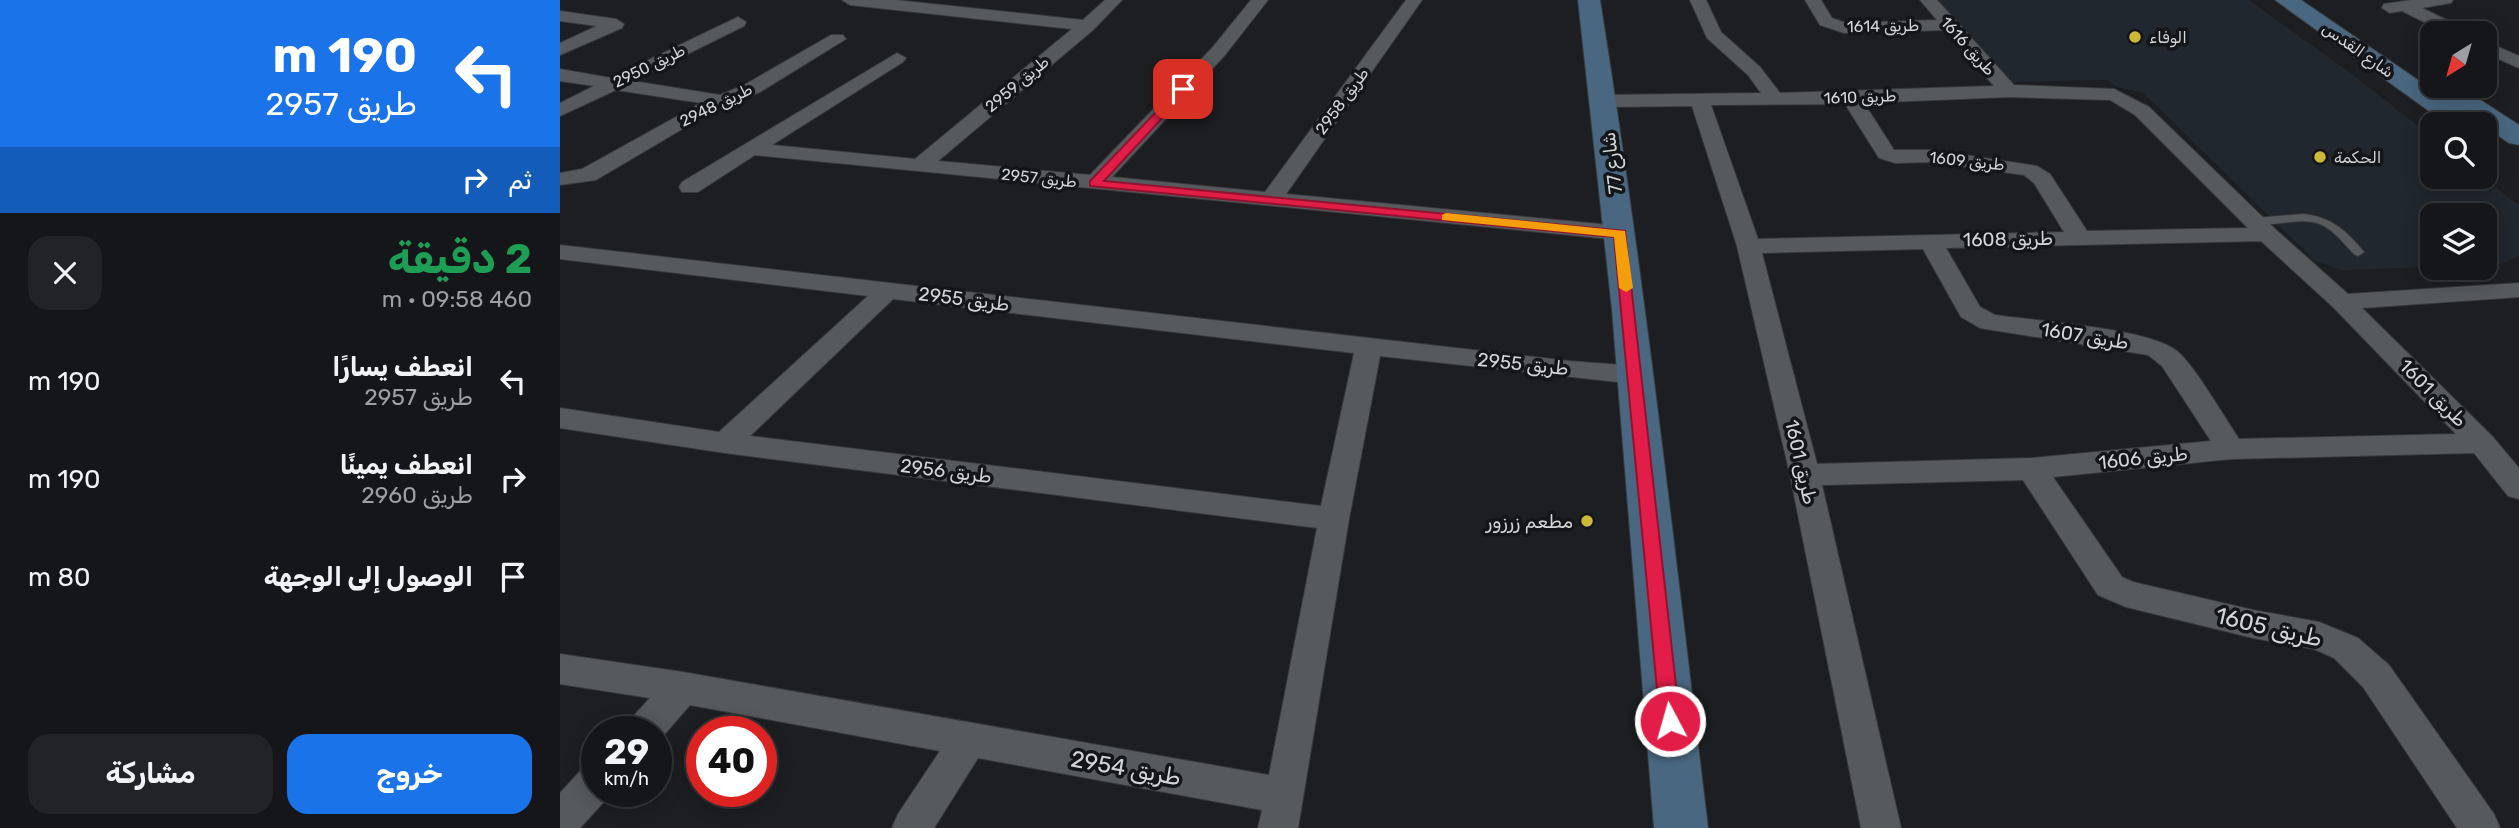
<!DOCTYPE html>
<html lang="ar">
<head>
<meta charset="utf-8">
<style>
  body { margin:0; font-family:Rubik,Vazirmatn,sans-serif; background:#222326; color:#f1f3f6; direction:rtl; height:100vh; display:flex; flex-direction:column; font-size:26px; white-space:nowrap }
  * { box-sizing:border-box; margin:0 }
  p { font-size:23px; color:#9d9fa2 }
  .icon { flex:none; width:38px; height:38px; fill:none; stroke:currentColor; stroke-width:2; stroke-linecap:round; stroke-linejoin:round }
  .map { position:relative; flex:1; overflow:hidden; direction:ltr }
  .details { display:flex; flex-direction:column; background:#151619; width:560px }
  .details>* { flex:none }
  .banner { background:#1a73e8; color:#fff; overflow:hidden }
  .needle { width:46px; rotate:217deg }
  .tools { position:absolute; left:1860px; top:21px; display:grid; gap:14px }
  .tools a { display:grid; place-items:center; width:77px; height:77px; border-radius:14px; background:#151619; box-shadow:0 4px 18px #0003,0 0 0 2px #343538; font-size:35px }
  .speed { position:absolute; left:21px; top:716px; display:flex; gap:14px; font-size:35px; font-weight:700; text-align:center }
  .speed>* { display:grid; place-content:center; width:91px; height:91px; border-radius:50%; background:#151619; box-shadow:0 4px 18px #0003,0 0 0 2px #343538; line-height:1 }
  .speed small { font-size:18px; font-weight:400 }
  .speed .limit { border:10px solid #d22; background:#fff; color:#111 }
  .pin { position:absolute; display:grid; place-items:center; width:60px; height:60px; color:#fff; margin:-30px; border-radius:14px; box-shadow:0 4px 10px #0006 }
  .me { position:absolute; width:77px; margin:-38px; rotate:354deg; stroke-linejoin:round; filter:drop-shadow(0 0 5px #0008) }
  .turn { display:flex; align-items:center; gap:24px; height:147px; padding:0 28px; font-size:32px }
  .turn .icon { width:91px; height:91px; stroke-width:2.5 }
  .turn b { display:block; font-size:49px; line-height:60px }
  .then { display:flex; align-items:center; height:66px; padding:0 28px; background:#0003; gap:14px; font-size:26px }
  .round { display:grid; place-items:center; flex:none; width:74px; height:74px; border-radius:21px; background:#222326 }
  .head { display:flex; align-items:center; justify-content:space-between; height:119px; padding:0 28px }
  h1 { font-size:42px; font-weight:700; line-height:52px; color:#1e9e55 }
  .primary-button { display:flex; gap:14px; margin-top:auto; padding:14px 28px }
  .primary-button a { flex:1; height:80px; border-radius:21px; background:#1a73e8; color:#fff; font-size:28px; font-weight:700; line-height:80px; text-align:center }
  .primary-button a+a { background:#222326; color:#f1f3f6 }
  ul { padding:0; list-style:none }
  li { display:flex; align-items:center; gap:21px; height:98px; padding:0 28px }
  li div { flex:1 }
  li b { display:block; font-size:26px }
  li em { font-style:normal }
  main { display:flex; flex:1; min-height:0 }
  .map>svg:first-child { display:block }
  .built { fill:#21272e }
  .lines { fill:none; stroke-linecap:round; stroke-linejoin:round }
  .lane-casing { stroke:#38393b; stroke-width:2 }
  .street-casing { stroke:#38393b; stroke-width:2 }
  .secondary-casing { stroke:#38393b; stroke-width:2 }
  .lane { fill:#575a5d; fill-rule:evenodd }
  .street { fill:#575a5d; fill-rule:evenodd }
  .secondary { fill:#4a6781; fill-rule:evenodd }
  .route { fill:#e11d48; stroke:#92132f; stroke-width:2 }
  .slow { fill:#f59e0b }
  .poi-dot { fill:#cdb938; stroke:#131518; stroke-width:2.5 }
  .labels { text-anchor:middle; dominant-baseline:central; stroke-width:7; stroke-linejoin:round; paint-order:stroke }
  .far-street-label { font-size:16px; fill:#d2d4d5; stroke:#131518 }
  .far-poi-label { font-size:16px; fill:#d2d4d5; stroke:#131518; text-anchor:start }
  .street-label { font-size:19px; fill:#d2d4d5; stroke:#131518 }
  .poi-label { font-size:19px; fill:#d2d4d5; stroke:#131518; text-anchor:end }
  .near-street-label { font-size:23px; fill:#d2d4d5; stroke:#131518 }
</style>
</head>
<body>
<main>
<div class="map">
<svg width="1959" height="828" viewBox="0 0 1959 828">
  <rect width="100%" height="100%" fill="#1c1e21"/>
  <path class="built" d="M1376 0H1689L1792 74 1872 137V177H1922L1959 205V256L1939 265 1925 266V215H1872V267L1781 270 1755 261 1583 93 1557 87 1547 80 1453 82Z"/>
  <g class="lines">
    <defs>
      <path id="lane" d="M1744 214C1771 217 1787 231 1804 252L1798 256 1794 254C1784 244 1774 230 1760 224 1740 215 1703 231 1688 221L1694 218Z"/>
      <g id="street">
        <path d="M282 0H335L523 20 545 0H562L533 30 378 161 530 175 653 47 691 0H708L665 55 552 177 705 192 846 0H862L726 194 1060 226 1068 228 1071 233 1068 238 1060 240 195 155 138 192H122L119 187 122 182 337 53 346 58 343 62 212 145 355 159 512 29 290 5Z"/>
        <path d="M1130 0H1146L1161 32 1200 67 1220 93 1434 86 1386 30 1284 33 1260 25 1245 0H1261L1272 18 1286 23 1377 20 1360 0H1377L1454 85 1554 89 1589 107 1715 229 1788 294 1959 283V297L1802 308 1932 436 1959 468V499L1948 496 1914 453 1671 459 1493 477 1562 577 1573 582 1693 610 1759 622 1798 638 1829 665 1934 814 1940 828H1897L1803 687 1774 658 1754 649 1693 638 1566 607 1538 595 1463 480 1262 485 1341 828H1301L1230 475 1177 246 1132 106 1045 107 1035 101 1045 95 1201 93 1188 75 1147 38ZM1449 97 1550 100 1575 115 1688 228 1527 231 1490 174 1477 166 1372 150H1334L1304 103ZM1285 104 1319 158 1335 163 1372 162 1464 175 1474 183 1504 232 1198 239 1151 105ZM1701 241 1773 307 1896 434 1679 439C1664 417 1635 366 1617 351 1589 328 1476 321 1435 315L1420 307 1386 248ZM1363 249 1401 317 1420 328 1588 355 1602 366 1651 441 1471 458 1257 464 1202 253Z"/>
        <path d="M1893 0 1891 3 1862 8 1905 29 1907 33H1886L1842 11 1830 13 1822 8 1824 4 1851 0Z"/>
        <path d="M0 11 56 19 64 24 62 28 0 55V43L37 26 0 21Z"/>
        <path d="M178 17 186 22 184 26 73 81 160 95 186 84 271 35H283L286 39 200 92 146 115 36 180 0 185V173L22 169 141 103 56 90 0 116V103L34 86 0 81V69L51 78Z"/>
        <path d="M1925 41 1959 56V68L1925 53Z"/>
        <path d="M0 245 1009 361 1076 366 1086 369 1089 375 1086 381 1076 384 820 356 789 519 738 828H698L702 810 418 758 374 828H332L338 814 380 751 130 705 96 744V732H65L70 720 90 698 0 684V654L123 672 709 775 757 528 165 453 0 428V408L159 432 308 296 0 259ZM333 299 794 353 761 506 190 436Z"/>
        <path d="M37 763V791H52L51 794 20 828H0V793L23 768Z"/>
      </g>
      <g id="secondary">
        <path d="M1018 0H1040C1084 275 1115 552 1148 828H1094L1052 310Z"/>
        <path d="M1715 0H1741L1877 93 1875 90 1878 86H1899L1959 125V145L1949 143 1915 120 1917 124H1887Z"/>
      </g>
    </defs>
    <use href="#lane" class="lane-casing"/>
    <use href="#street" class="street-casing"/>
    <use href="#secondary" class="secondary-casing"/>
    <use href="#lane" class="lane"/>
    <use href="#street" class="street"/>
    <use href="#secondary" class="secondary"/>
  </g>
  <path class="route" d="M620 87 629 89 544 181 1065 231 1120 721 1117 728 1110 731 1103 728 1100 721 1054 237 530 186V181Z"/>
  <path class="slow" d="M886 213 1065 231 1073 288 1066 292 1059 288 1054 237 882 220V215Z"/>
  <g class="poi-dot">
    <circle cx="1575" cy="37" r="7"/>
    <circle cx="1760" cy="157" r="7"/>
    <circle cx="1027" cy="521" r="7"/>
  </g>
  <g class="labels">
    <g class="far-street-label">
      <text transform="translate(1323 26) rotate(-1)">طريق 1614</text>
      <text transform="translate(1408 46) rotate(48)">طريق 1616</text>
      <text transform="translate(1798 50) rotate(35)">شارع القدس</text>
      <text transform="translate(89 66) rotate(-26)">طريق 2950</text>
      <text transform="translate(457 84) rotate(-40)">طريق 2959</text>
      <text transform="translate(1300 97) rotate(-2)">طريق 1610</text>
      <text transform="translate(782 101) rotate(-54)">طريق 2958</text>
      <text transform="translate(156 105) rotate(-26)">طريق 2948</text>
      <text transform="translate(1407 161) rotate(6)">طريق 1609</text>
      <text transform="translate(479 178) rotate(6)">طريق 2957</text>
    </g>
    <g class="far-poi-label">
      <text x="1589" y="37">الوفاء</text>
      <text x="1774" y="157">الحكمة</text>
    </g>
    <g class="street-label">
      <text transform="translate(1052 163) rotate(-97)">شارع 77</text>
      <text transform="translate(1448 239) rotate(-1)">طريق 1608</text>
      <text transform="translate(404 299) rotate(7)">طريق 2955</text>
      <text transform="translate(1525 336) rotate(9)">طريق 1607</text>
      <text transform="translate(963 364) rotate(6)">طريق 2955</text>
      <text transform="translate(1873 393) rotate(45)">طريق 1601</text>
      <text transform="translate(1583 458) rotate(-6)">طريق 1606</text>
      <text transform="translate(1241 462) rotate(77)">طريق 1601</text>
      <text transform="translate(386 471) rotate(7)">طريق 2956</text>
    </g>
    <g class="poi-label">
      <text x="1013" y="521">مطعم زرزور</text>
    </g>
    <g class="near-street-label">
      <text transform="translate(1709 627) rotate(13)">طريق 1605</text>
      <text transform="translate(566 768) rotate(10)">طريق 2954</text>
    </g>
  </g>
</svg>
<div class="tools">
<a><svg class="needle" viewBox="-14 -14 28 28"><path d="M0-13l5 13h-10z" fill="#e53935"/><path d="M0 13l5-13h-10z" fill="#9d9fa2"/></svg></a>
<a><svg class="icon" aria-label="search" viewBox="0 0 24 24"><circle cx="10" cy="10" r="6"/><path d="M15 15l6 6"/></svg></a>
<a><svg class="icon" aria-label="layers" viewBox="0 0 24 24"><path d="M12 4l9 5-9 5-9-5zM3 14l9 5 9-5"/></svg></a>
</div>
<div class="speed"><div>29<small>km/h</small></div><div class="limit">40</div></div>
<div class="pin" style="left:623px;top:89px;background:#d93025"><svg class="icon" aria-label="arrive" viewBox="0 0 24 24"><path d="M6 21V4h12l-3 4 3 4H6"/></svg></div>
<svg class="me" style="left:1110px;top:721px" viewBox="-20 -20 40 40"><circle r="17" fill="#e11d48" stroke="#fff" stroke-width="3"/><path d="M0-11L8 9 0 5-8 9z" fill="#fff"/></svg>
</div>
<section class="details">
<div class="banner">
<div class="turn"><svg class="icon" aria-label="left" viewBox="0 0 24 24"><path d="M17 20v-9H6M10 6l-5 5 5 5"/></svg><div><b>190 m</b>طريق 2957</div></div>
<div class="then">ثم<svg class="icon" aria-label="right" viewBox="0 0 24 24"><path d="M7 20v-9h11M14 6l5 5-5 5"/></svg></div>
</div>
<div class="head"><div><h1>2 دقيقة</h1><p>460 m · 09:58</p></div><a class="round"><svg class="icon" aria-label="close" viewBox="0 0 24 24"><path d="M6 6l12 12M18 6L6 18"/></svg></a></div>
<ul>
<li><svg class="icon" aria-label="left" viewBox="0 0 24 24"><path d="M17 20v-9H6M10 6l-5 5 5 5"/></svg><div><b>انعطف يسارًا</b><p>طريق 2957</p></div><em>190 m</em></li>
<li><svg class="icon" aria-label="right" viewBox="0 0 24 24"><path d="M7 20v-9h11M14 6l5 5-5 5"/></svg><div><b>انعطف يمينًا</b><p>طريق 2960</p></div><em>190 m</em></li>
<li><svg class="icon" aria-label="arrive" viewBox="0 0 24 24"><path d="M6 21V4h12l-3 4 3 4H6"/></svg><div><b>الوصول إلى الوجهة</b></div><em>80 m</em></li>
</ul>
<div class="primary-button"><a>خروج</a><a>مشاركة</a></div>
</section>
</main>
</body>
</html>
